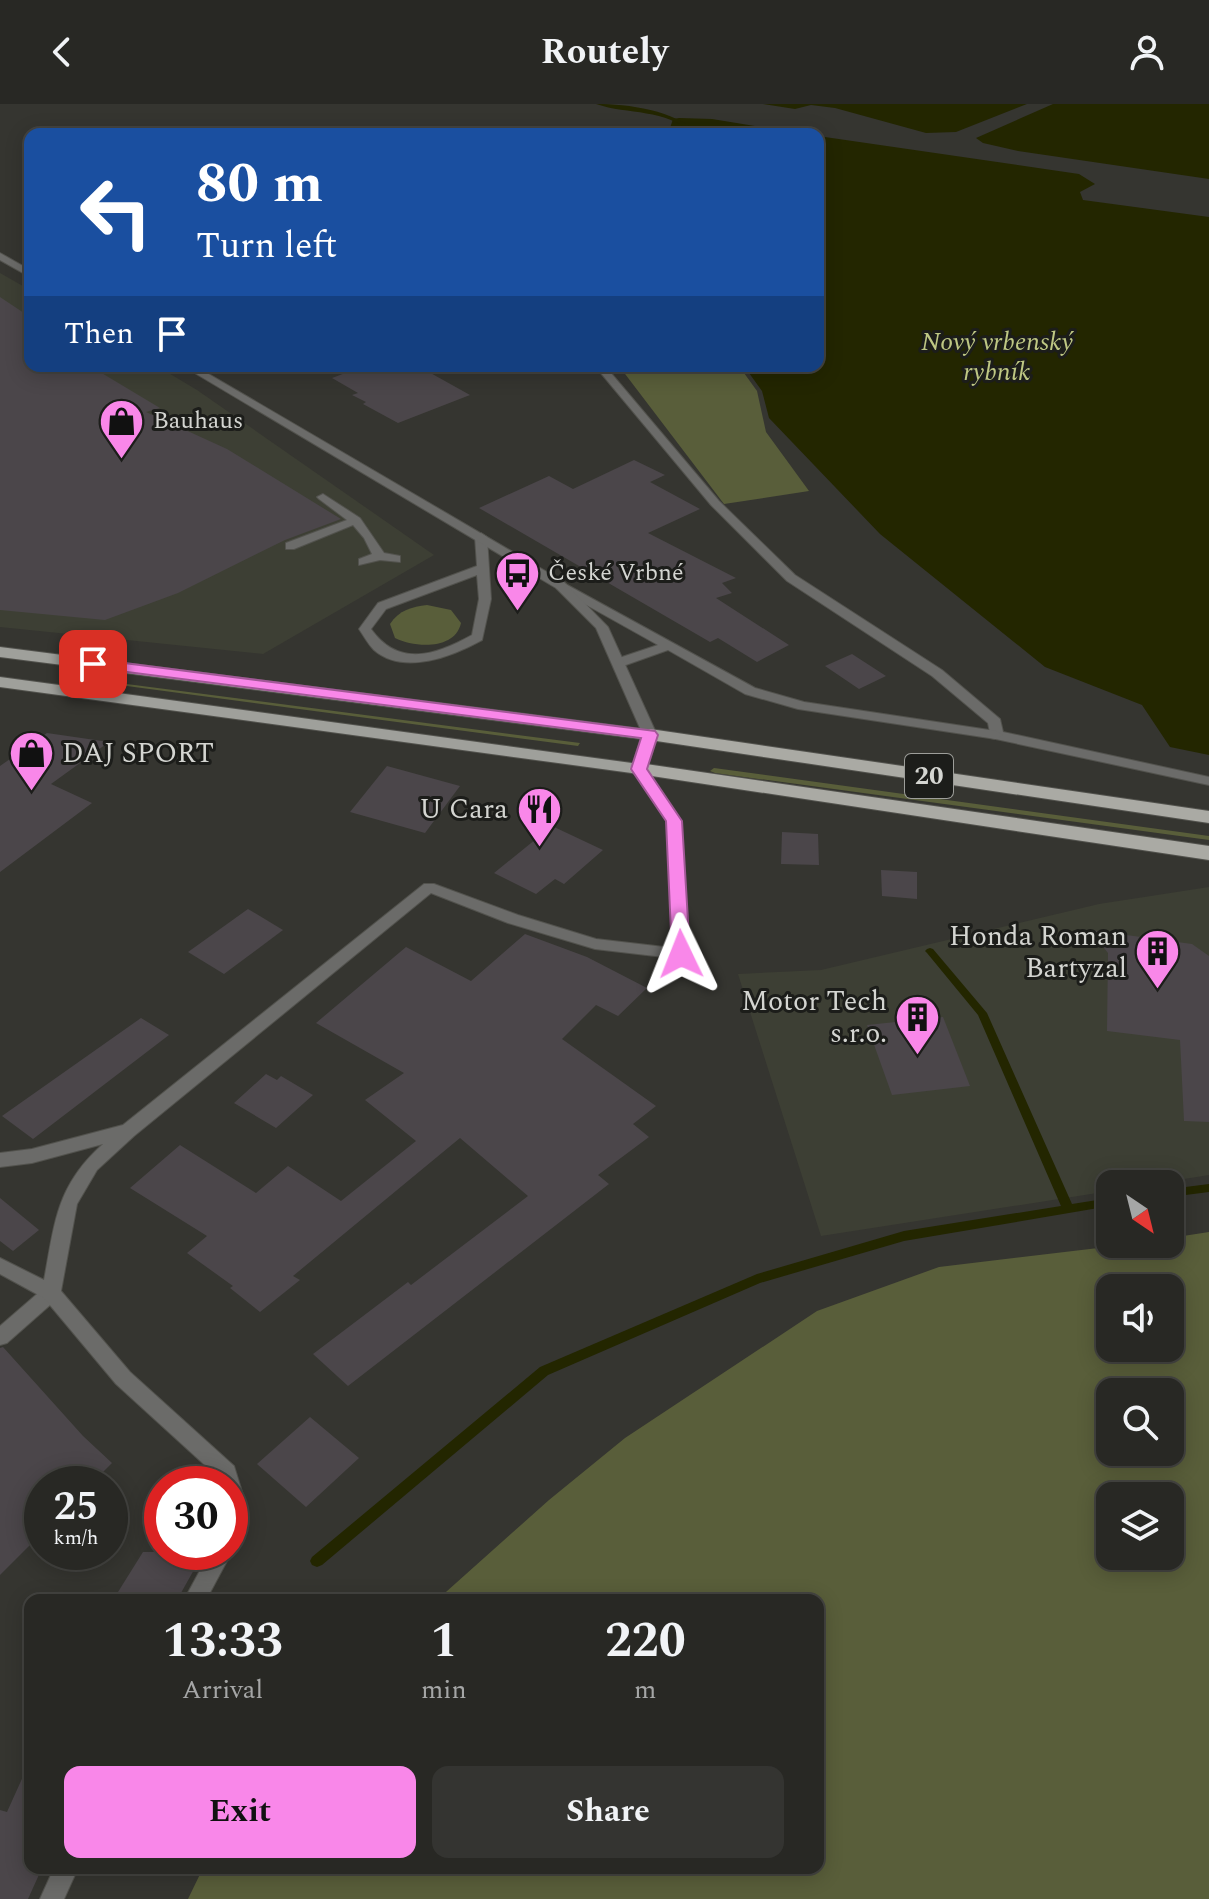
<!DOCTYPE html>
<html lang="en">
<head>
<meta charset="utf-8">
<style>
  body { margin:0; font-family:Spectral,serif; background:#343431; color:#f1f3f6; height:100vh; display:flex; flex-direction:column; font-size:30px; white-space:nowrap }
  * { box-sizing:border-box; margin:0 }
  p { font-size:26px; color:#a5a6a6 }
  .icon { flex:none; width:44px; height:44px; fill:none; stroke:currentColor; stroke-width:2; stroke-linecap:round; stroke-linejoin:round }
  .map { position:relative; flex:1; overflow:hidden }
  .panel { position:absolute; left:24px; top:1490px; width:800px; height:280px; display:flex; flex-direction:column; background:#282824; border-radius:16px; box-shadow:0 4px 20px #0003,0 0 0 2px #444441 }
  .panel>* { flex:none }
  .guide { position:absolute; left:24px; top:24px; width:800px; height:244px; border-radius:16px; box-shadow:0 4px 20px #0003,0 0 0 2px #444441; background:#1a4fa0; color:#fff; overflow:hidden }
  .needle { width:52px; rotate:145deg }
  .controls { position:absolute; left:1096px; top:1066px; display:grid; gap:16px }
  .controls a { display:grid; place-items:center; width:88px; height:88px; border-radius:16px; background:#282824; box-shadow:0 4px 20px #0003,0 0 0 2px #444441; font-size:40px }
  .speed { position:absolute; left:24px; top:1362px; display:flex; gap:16px; font-size:40px; font-weight:700; text-align:center }
  .speed>* { display:grid; place-content:center; width:104px; height:104px; border-radius:50%; background:#282824; box-shadow:0 4px 20px #0003,0 0 0 2px #444441; line-height:1 }
  .speed small { font-size:20px; font-weight:400 }
  .speed .limit { border:12px solid #d22; background:#fff; color:#111 }
  .pin { position:absolute; display:grid; place-items:center; width:68px; height:68px; color:#fff; margin:-34px; border-radius:16px; box-shadow:0 4px 12px #0006 }
  .me { position:absolute; width:88px; margin:-44px; rotate:358deg; stroke-linejoin:round; filter:drop-shadow(0 0 6px #0008) }
  .turn { display:flex; align-items:center; gap:28px; height:168px; padding:0 40px; font-size:36px }
  .turn .icon { width:104px; height:104px; stroke-width:2.5 }
  .turn b { display:block; font-size:56px; line-height:68px }
  .then { display:flex; align-items:center; height:76px; padding:0 40px; background:#0003; gap:16px; font-size:30px }
  .eta { display:flex; justify-content:space-evenly; align-items:center; height:136px; text-align:center }
  .eta b { font-size:48px; font-weight:700; line-height:56px }
  .button { display:flex; gap:16px; margin-top:auto; padding:16px 40px }
  .button a { flex:1; height:92px; border-radius:16px; background:#f987e9; color:#111; font-size:32px; font-weight:700; line-height:92px; text-align:center }
  .button a+a { background:#343431; color:#f1f3f6 }
  header { display:flex; justify-content:space-between; align-items:center; height:104px; padding:0 40px; background:#282824; font-size:36px; font-weight:700 }
  .map>svg:first-child { display:block }
  .built { fill:#3d3f34 }
  .green { fill:#595e3a; fill-rule:evenodd }
  .water { fill:#232600 }
  .lines { fill:none; stroke-linecap:round; stroke-linejoin:round }
  .stream { fill:#232600; fill-rule:evenodd }
  .building { fill:#4b464a }
  .service-casing { stroke:#52524d; stroke-width:2 }
  .minor-casing { stroke:#52524d; stroke-width:2 }
  .tertiary-casing { stroke:#52524d; stroke-width:2 }
  .primary-casing { stroke:#52524d; stroke-width:2 }
  .trunk-casing { stroke:#52524d; stroke-width:2 }
  .service { fill:#6b6b69; fill-rule:evenodd }
  .minor { fill:#6b6b69; fill-rule:evenodd }
  .tertiary { fill:#6b6b69; fill-rule:evenodd }
  .primary { fill:#9fa09b; fill-rule:evenodd }
  .trunk { fill:#aaaaa4; fill-rule:evenodd }
  .route { fill:#f987e9; stroke:#a25897; stroke-width:2 }
  .labels { text-anchor:middle; dominant-baseline:central; stroke-width:6; stroke-linejoin:round; paint-order:stroke }
  .far-poi-label { font-size:24px; fill:#d4d5d1; stroke:#1c1d1a; text-anchor:start }
  .far-water-label { font-size:26px; font-style:italic; fill:#bec783; stroke:#1c1d1a }
  .shield { fill:#1c1d1a; stroke:#9d9e9a; stroke-width:2 }
  .shield-label { font-size:26px; font-weight:bold; fill:#d4d5d1 }
  .poi-label { font-size:28px; fill:#d4d5d1; stroke:#1c1d1a; text-anchor:end }
</style>
</head>
<body>
<header><svg class="icon" aria-label="back" viewBox="0 0 24 24"><path d="M15 5l-7 7 7 7"/></svg>Routely<svg class="icon" aria-label="person" viewBox="0 0 24 24"><circle cx="12" cy="8" r="4"/><path d="M4 21q1-7 8-7t8 7"/></svg></header>
<div class="map">
<svg width="1209" height="1795" viewBox="0 0 1209 1795">
  <rect width="100%" height="100%" fill="#353530"/>
  <g class="built">
    <path d="M0 169 30 186V262H157L197 286 434 451 263 550 0 523Z"/>
    <path d="M1209 783V1071L1153 1080H1110V1087L821 1132 738 870 821 866 1099 800Z"/>
  </g>
  <g class="green">
    <path d="M619 262H739L757 287 766 328 809 387 724 400Z"/>
    <path d="M427 501 451 506 461 519C455 546 415 544 395 534L390 520C399 506 412 503 427 501Z"/>
    <path d="M88 575 580 639 578 642 82 576Z"/>
    <path d="M714 664 1209 732V736L715 669 710 667Z"/>
    <path d="M1209 1128V1795H188L203 1764H818V1496H437L549 1396 625 1334 817 1207 939 1163 1132 1140H1170V1134ZM1170 1184V1244H1110V1184ZM1170 1288V1348H1110V1288ZM1110 1392H1170V1452H1110Z"/>
  </g>
  <g class="water">
    <path d="M763 0H1027L956 28 926 29 835 4 811 1 795 5Z"/>
    <path d="M1053 0H1209V75L1018 47 983 39 976 34Z"/>
    <path d="M679 14 712 15 805 30H668L673 15Z"/>
    <path d="M818 32 1079 70 1095 80 1080 88 1083 96 1209 113V651L1170 643 1142 601 1045 563 880 430 769 314 762 287 744 262H818Z"/>
  </g>
  <g class="lines">
    <g class="stream">
      <path d="M596 0C628 0 675 6 699 30H693C666 4 628 11 596 0Z"/>
      <path d="M930 844 933 845 987 909 1072 1100 1110 1094V1102L904 1137 760 1179 548 1271 322 1461 317 1463 312 1461 310 1457 312 1453 540 1263 757 1170 904 1127 1061 1102 978 911 927 849 925 847 927 845Z"/>
      <path d="M1209 1080V1088L1170 1093V1085Z"/>
    </g>
  </g>
  <g class="building">
    <path d="M0 193 30 213V262H90L160 304 146 308 227 345 341 415 285 436 178 489 105 516 0 506Z"/>
    <path d="M364 262H418L470 291 398 319 363 300 366 298 352 291 358 289 332 274Z"/>
    <path d="M634 356 665 371 650 378 700 405 648 429 736 474 722 479 732 489 716 494 789 541 757 558 718 534 710 538 479 404 549 372 573 385Z"/>
    <path d="M852 550 886 572 859 585 825 562Z"/>
    <path d="M47 629 109 638 51 680 92 699 0 768V662Z"/>
    <path d="M387 662 460 682 425 729 350 708Z"/>
    <path d="M552 722 603 746 564 780 555 775 536 790 494 769Z"/>
    <path d="M782 728 818 730 819 761 781 760Z"/>
    <path d="M881 766 917 768V795L882 792Z"/>
    <path d="M248 805 283 826 224 870 188 848Z"/>
    <path d="M1090 826 1192 840 1209 852V1018L1184 1017 1180 936 1107 927 1108 849Z"/>
    <path d="M525 830 587 853 647 884 618 912 596 901 562 935 656 1002 633 1020 649 1033 598 1071 609 1080 348 1282 313 1250 408 1178 411 1181 528 1092 460 1034 293 1172 300 1176 260 1208 230 1184 233 1182 187 1149 207 1132 130 1084 180 1041 256 1089 288 1062 341 1097 416 1037 365 996 404 969 316 919 406 843 471 877Z"/>
    <path d="M943 913 970 982 892 991 867 921Z"/>
    <path d="M141 914 169 931 33 1035 2 1012Z"/>
    <path d="M266 970 277 976 281 972 313 991 276 1024 234 999Z"/>
    <path d="M0 1094 39 1126 13 1147 0 1137Z"/>
    <path d="M3 1243 83 1332 112 1359 91 1380H42V1429L0 1471V1244Z"/>
    <path d="M310 1313 359 1354 306 1403 257 1360Z"/>
    <path d="M143 1448H204L177 1496H113Z"/>
    <path d="M30 1657V1764H42L28 1795H0V1706L7 1708Z"/>
  </g>
  <g class="lines">
    <defs>
      <g id="service">
        <path d="M595 262H605L719 397 795 471 942 566 1000 615 1003 628 1209 673V681L991 634 988 619 932 572 787 477 711 401Z"/>
        <path d="M323 390 360 414 384 449 400 452V458L380 456 359 461V455L372 450 364 434 353 421 294 445H286V439L347 416 319 395 317 393Z"/>
        <path d="M481 429 487 433 491 495 482 536C453 552 404 572 374 546 368 540 364 532 359 525L378 499 477 462 475 433ZM477 471 479 495 472 531C436 551 399 564 371 525L386 505Z"/>
        <path d="M51 1181 58 1184 60 1189 58 1194 7 1239 0 1241V1222L44 1184Z"/>
      </g>
      <g id="minor">
        <path d="M560 477 755 584 804 598 996 627 1003 631 996 635 798 605 745 590 668 546 623 562H613V556L658 541 556 484V478Z"/>
        <path d="M639 661 644 662 681 717 689 850 687 854 681 855 595 845 508 819 431 789 134 1032 97 1066 77 1100 61 1187 130 1268 234 1362 247 1404 237 1431 230 1434V1380H220L218 1373 116 1280 44 1194 0 1170V1154L44 1176C55 1118 56 1082 103 1040L32 1059 0 1063V1049L32 1045 123 1021 424 780H434L518 811 596 835 673 844 667 717 632 665Z"/>
        <path d="M230 1445 232 1448 228 1455 206 1496H184L210 1448H230Z"/>
        <path d="M54 1764H78L64 1795H40Z"/>
      </g>
      <g id="tertiary">
        <path d="M0 149 30 166V173L0 156Z"/>
        <path d="M183 262H195L564 478 608 523 657 631 644 668 639 669 632 665 643 631 596 524 556 484Z"/>
      </g>
      <g id="primary">
        <path d="M0 543 650 626 658 631 650 636 0 553Z"/>
        <path d="M0 573 639 660 648 665 639 670 0 583Z"/>
      </g>
      <g id="trunk">
        <path d="M650 625 1209 707V719L643 635 641 631Z"/>
        <path d="M639 659 1209 742V756L632 669 629 665 632 661Z"/>
      </g>
    </defs>
    <use href="#service" class="service-casing"/>
    <use href="#minor" class="minor-casing"/>
    <use href="#tertiary" class="tertiary-casing"/>
    <use href="#primary" class="primary-casing"/>
    <use href="#trunk" class="trunk-casing"/>
    <use href="#service" class="service"/>
    <use href="#minor" class="minor"/>
    <use href="#tertiary" class="tertiary"/>
    <use href="#primary" class="primary"/>
    <use href="#trunk" class="trunk"/>
  </g>
  <path class="route" d="M93 555 655 627 658 631 647 665 682 717 690 850 681 856 672 850 666 717 631 665 641 634 88 563V556Z"/>
  <defs>
    <symbol id="shop-pin" viewBox="-11 -11 22 30"><path d="M0 17L-7.5 6A9.5 9.5 0 1 1 7.5 6Z" fill="#f987e9" stroke="#1c1d1a"/><path d="M-5-2.5h2.3a2.7 3.5 0 0 1 5.4 0H5L5.5 6h-11ZM-1.5-2.5h3a1.5 2.3 0 0 0-3 0Z" fill="#111"/></symbol>
    <symbol id="bus-pin" viewBox="-11 -11 22 30"><path d="M0 17L-7.5 6A9.5 9.5 0 1 1 7.5 6Z" fill="#f987e9" stroke="#1c1d1a"/><path d="M-5-6H5V4H4V6H2V4H-2V6H-4V4H-5ZM-3.5-4V0h7V-4ZM-3.5 1.2v1.5H-2V1.2ZM2 1.2v1.5H3.5V1.2Z" fill="#111"/></symbol>
    <symbol id="restaurant-pin" viewBox="-11 -11 22 30"><path d="M0 17L-7.5 6A9.5 9.5 0 1 1 7.5 6Z" fill="#f987e9" stroke="#1c1d1a"/><path d="M-5-6h1v4h1v-4h1v4h1v-4h1v5L-1.5 .5V6h-2V.5L-5-1ZM5-6V6H3V1.5H1.5Q1.5-4 5-6Z" fill="#111"/></symbol>
    <symbol id="building-pin" viewBox="-11 -11 22 30"><path d="M0 17L-7.5 6A9.5 9.5 0 1 1 7.5 6Z" fill="#f987e9" stroke="#1c1d1a"/><path d="M-4-6H4V6H1V3H-1V6H-4ZM-2.5-4.3h1.7v1.8h-1.7ZM.8-4.3h1.7v1.8H.8ZM-2.5-1h1.7V.8h-1.7ZM.8-1h1.7V.8H.8Z" fill="#111"/></symbol>
  </defs>
  <g fill-rule="evenodd">
    <use href="#shop-pin" x="96" y="292" width="51" height="69"/>
    <use href="#bus-pin" x="492" y="444" width="51" height="69"/>
    <use href="#shop-pin" x="6" y="624" width="51" height="69"/>
    <use href="#restaurant-pin" x="514" y="680" width="51" height="69"/>
    <use href="#building-pin" x="1132" y="822" width="51" height="69"/>
    <use href="#building-pin" x="892" y="888" width="51" height="69"/>
  </g>
  <g class="labels">
    <g class="far-poi-label">
      <text x="153" y="317">Bauhaus</text>
      <text x="548" y="469">České Vrbné</text>
    </g>
    <g class="far-water-label">
      <text x="997" y="238">Nový vrbenský<tspan x="997" dy="30">rybník</tspan></text>
    </g>
    <rect class="shield" x="905" y="650" width="48" height="44" rx="6"/>
    <g class="shield-label">
      <text x="929" y="672">20</text>
    </g>
    <g class="poi-label">
      <text x="62" y="649" text-anchor="start">DAJ SPORT</text>
      <text x="508" y="705">U Cara</text>
      <text x="1127" y="832">Honda Roman<tspan x="1127" dy="32">Bartyzal</tspan></text>
      <text x="887" y="897">Motor Tech<tspan x="887" dy="32">s.r.o.</tspan></text>
    </g>
  </g>
</svg>
<div class="controls">
<a><svg class="needle" viewBox="-14 -14 28 28"><path d="M0-13l5 13h-10z" fill="#e53935"/><path d="M0 13l5-13h-10z" fill="#a5a6a6"/></svg></a>
<a><svg class="icon" aria-label="sound" viewBox="0 0 24 24"><path d="M4 9h4l5-4v14l-5-4H4zM17 9q2 3 0 6"/></svg></a>
<a><svg class="icon" aria-label="search" viewBox="0 0 24 24"><circle cx="10" cy="10" r="6"/><path d="M15 15l6 6"/></svg></a>
<a><svg class="icon" aria-label="layers" viewBox="0 0 24 24"><path d="M12 4l9 5-9 5-9-5zM3 14l9 5 9-5"/></svg></a>
</div>
<div class="speed"><div>25<small>km/h</small></div><div class="limit">30</div></div>
<div class="pin" style="left:93px;top:560px;background:#d93025"><svg class="icon" aria-label="arrive" viewBox="0 0 24 24"><path d="M6 21V4h12l-3 4 3 4H6"/></svg></div>
<svg class="me" style="left:681px;top:850px" viewBox="-20 -20 40 40"><path d="M0-17L14 15 0 8-14 15z" fill="#f987e9" stroke="#fff" stroke-width="4"/></svg>
<div class="guide">
<div class="turn"><svg class="icon" aria-label="left" viewBox="0 0 24 24"><path d="M17 20v-9H6M10 6l-5 5 5 5"/></svg><div><b>80 m</b>Turn left</div></div>
<div class="then">Then<svg class="icon" aria-label="arrive" viewBox="0 0 24 24"><path d="M6 21V4h12l-3 4 3 4H6"/></svg></div>
</div>
<section class="panel">
<div class="eta">
<div><b>13:33</b><p>Arrival</p></div>
<div><b>1</b><p>min</p></div>
<div><b>220</b><p>m</p></div>
</div>
<div class="button"><a>Exit</a><a>Share</a></div>
</section>
</div>
</body>
</html>
